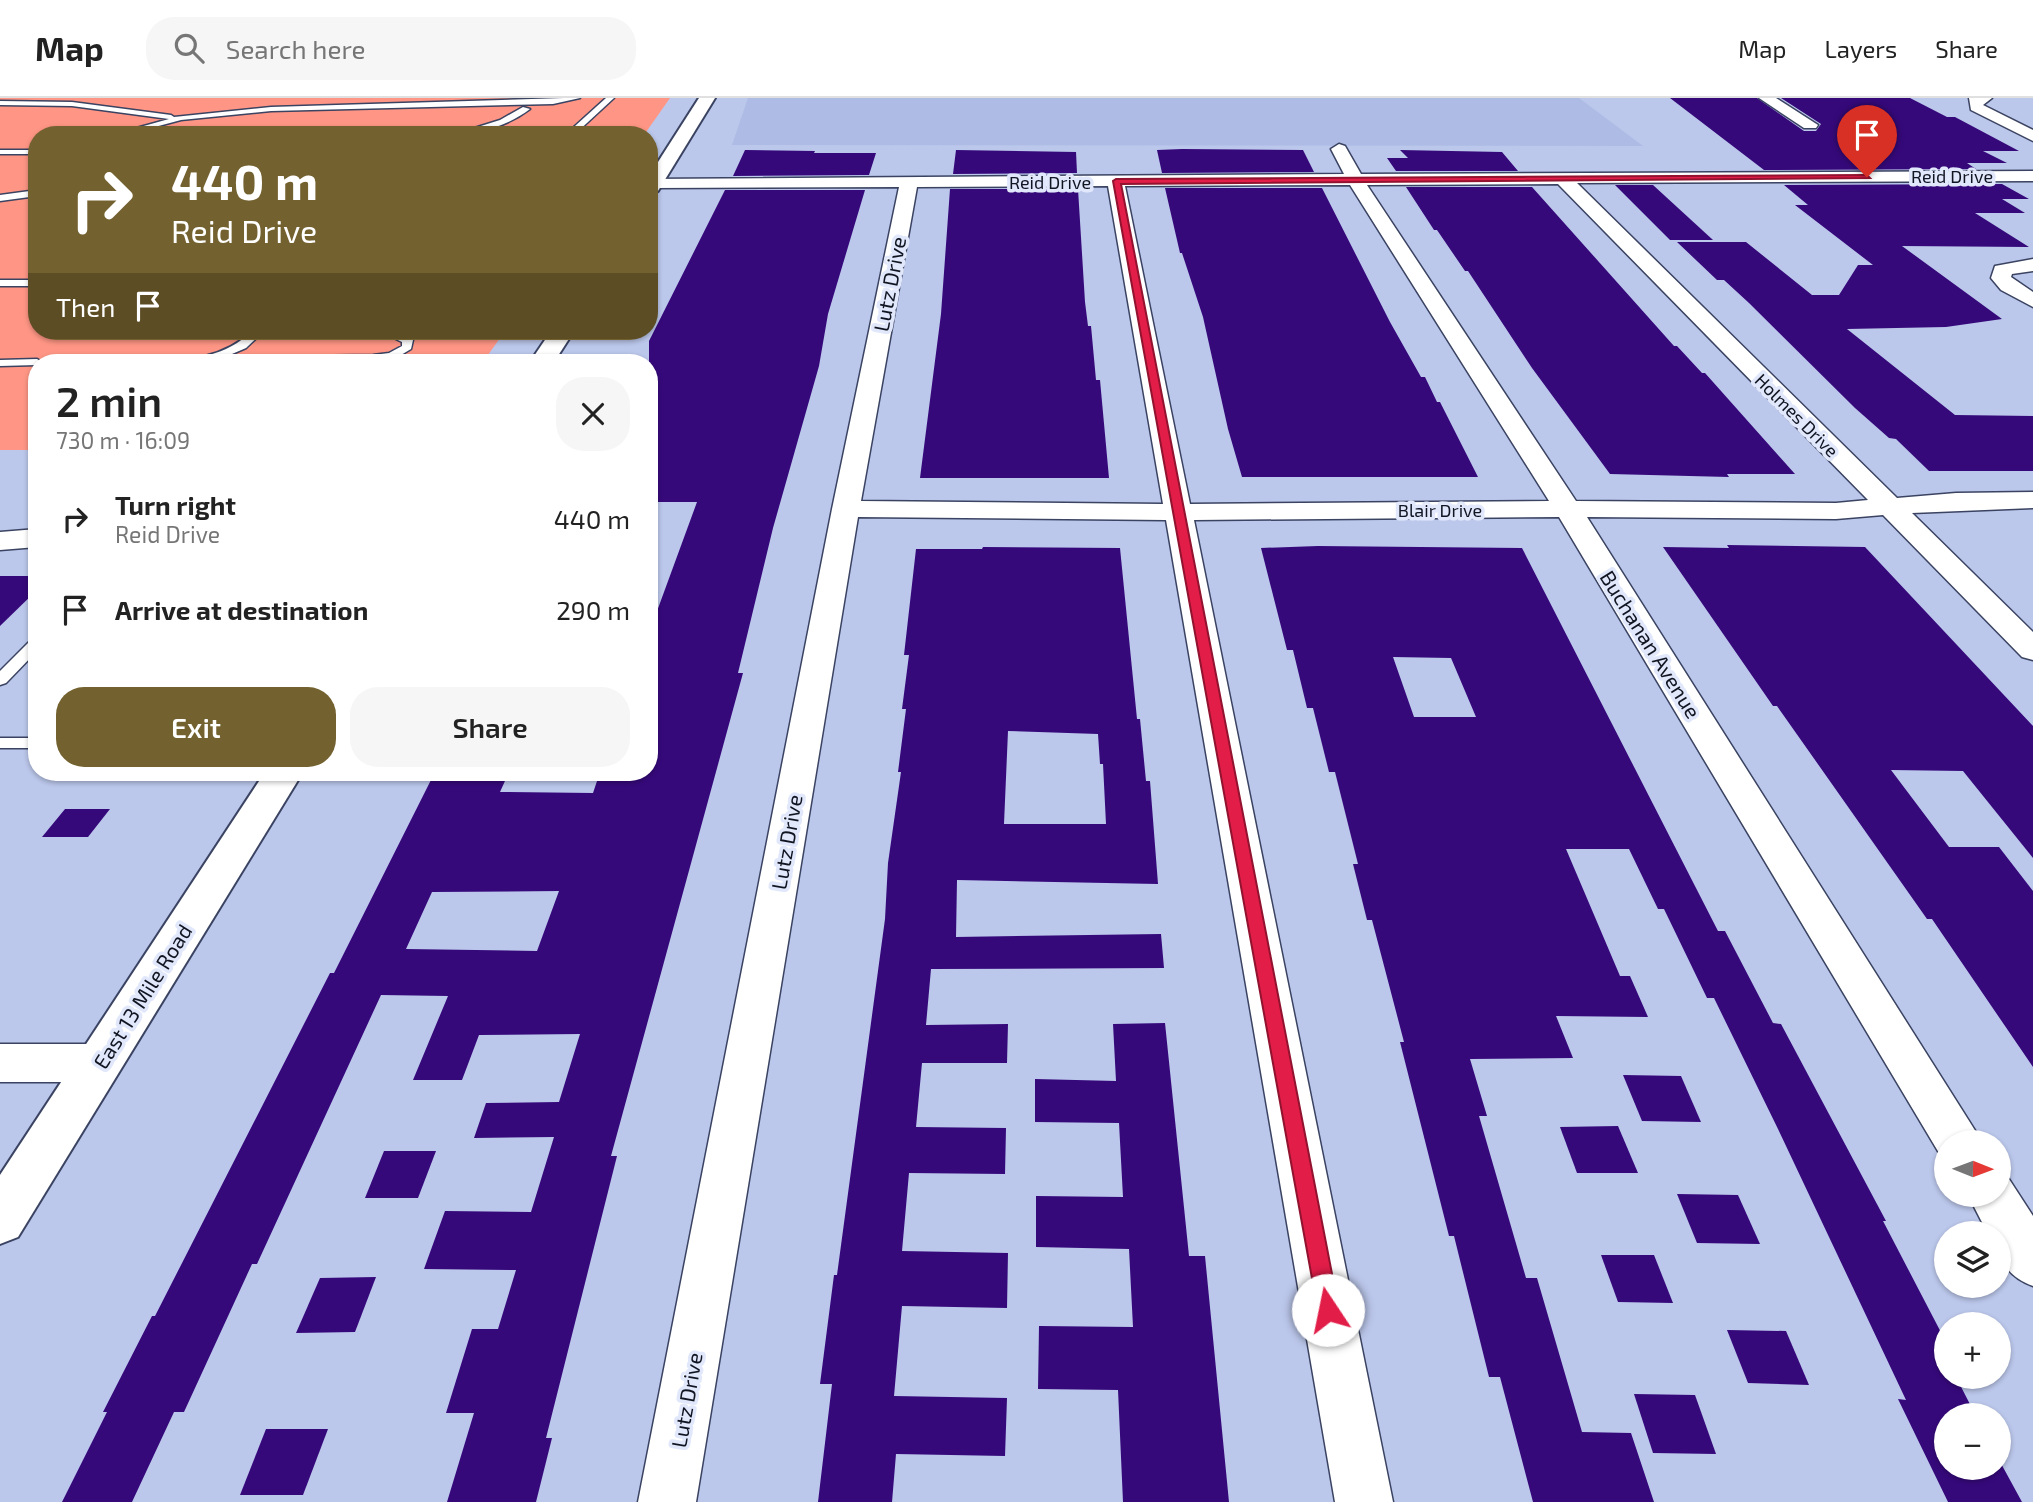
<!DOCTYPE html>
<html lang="en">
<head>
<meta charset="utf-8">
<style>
  body { margin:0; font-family:"Exo 2",sans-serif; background:#f6f6f6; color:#222; height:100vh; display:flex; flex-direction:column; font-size:26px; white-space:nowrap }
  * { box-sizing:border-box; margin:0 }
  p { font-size:23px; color:#767676 }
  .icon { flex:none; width:38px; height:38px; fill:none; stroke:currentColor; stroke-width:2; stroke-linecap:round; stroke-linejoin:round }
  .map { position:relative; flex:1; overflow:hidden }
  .side { position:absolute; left:28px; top:256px; width:630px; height:427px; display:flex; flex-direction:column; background:#fff; border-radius:28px; box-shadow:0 2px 5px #0004 }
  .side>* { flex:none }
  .hud { position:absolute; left:28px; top:28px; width:630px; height:214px; border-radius:28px; box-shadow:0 2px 5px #0004; background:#73612f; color:#fff; overflow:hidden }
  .needle { width:46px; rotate:91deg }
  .tools { position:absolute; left:1934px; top:1032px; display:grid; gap:14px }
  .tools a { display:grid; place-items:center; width:77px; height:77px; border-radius:50%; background:#fff; box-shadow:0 2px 5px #0004; font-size:35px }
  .pin { position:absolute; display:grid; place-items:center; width:60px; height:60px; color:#fff; margin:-72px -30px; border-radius:50% 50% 50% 0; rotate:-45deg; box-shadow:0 0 7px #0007 }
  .pin .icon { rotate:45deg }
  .me { position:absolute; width:77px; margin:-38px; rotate:349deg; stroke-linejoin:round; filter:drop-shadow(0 0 5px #0008) }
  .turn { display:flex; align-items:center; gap:24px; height:147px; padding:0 28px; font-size:32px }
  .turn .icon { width:91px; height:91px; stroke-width:2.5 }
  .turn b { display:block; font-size:49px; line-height:60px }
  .then { display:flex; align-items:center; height:66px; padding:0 28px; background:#0003; gap:14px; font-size:26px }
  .round { display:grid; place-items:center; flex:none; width:74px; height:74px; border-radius:28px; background:#f6f6f6 }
  .headline { display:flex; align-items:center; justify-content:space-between; height:119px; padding:0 28px }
  h1 { font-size:42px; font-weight:600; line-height:52px }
  .button { display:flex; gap:14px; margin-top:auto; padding:14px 28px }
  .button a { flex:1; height:80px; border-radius:28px; background:#73612f; color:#fff; font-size:28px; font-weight:600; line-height:80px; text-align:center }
  .button a+a { background:#f6f6f6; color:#222 }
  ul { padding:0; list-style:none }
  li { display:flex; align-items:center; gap:21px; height:91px; padding:0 28px }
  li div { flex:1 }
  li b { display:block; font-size:26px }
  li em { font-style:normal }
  header { display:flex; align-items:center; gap:42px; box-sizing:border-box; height:98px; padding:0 35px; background:#fff; border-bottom:2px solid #e0e0e0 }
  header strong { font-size:33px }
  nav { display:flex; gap:38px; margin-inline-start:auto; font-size:24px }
  .search { width:490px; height:63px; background:#f6f6f6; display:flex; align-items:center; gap:18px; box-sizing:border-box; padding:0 24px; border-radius:28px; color:#767676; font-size:26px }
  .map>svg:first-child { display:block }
  .built { fill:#adbbe5 }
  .green { fill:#ff9685 }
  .building { fill:#36097b; fill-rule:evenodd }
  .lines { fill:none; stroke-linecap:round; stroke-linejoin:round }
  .service-casing { stroke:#3a4361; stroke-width:3 }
  .minor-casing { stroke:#3a4361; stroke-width:3 }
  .secondary-casing { stroke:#3a4361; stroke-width:4 }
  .service { fill:#fff; fill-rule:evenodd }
  .minor { fill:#fff; fill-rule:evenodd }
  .secondary { fill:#fff; fill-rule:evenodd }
  .route { fill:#e11d48; stroke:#92132f; stroke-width:2 }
  .labels { text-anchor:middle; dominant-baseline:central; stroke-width:7; stroke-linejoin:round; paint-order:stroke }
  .far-street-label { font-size:18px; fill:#111522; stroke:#e2e8fb }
  .street-label { font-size:21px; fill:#111522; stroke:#e2e8fb }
</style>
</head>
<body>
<header>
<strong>Map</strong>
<div class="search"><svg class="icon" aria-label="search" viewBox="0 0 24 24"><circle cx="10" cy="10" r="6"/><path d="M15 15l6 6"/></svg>Search here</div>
<nav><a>Map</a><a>Layers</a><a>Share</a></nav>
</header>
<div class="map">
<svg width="2033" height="1404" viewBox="0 0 2033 1404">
  <rect width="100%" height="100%" fill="#bbc7eb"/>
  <path class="built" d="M748 0H1579L1643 48 732 47Z"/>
  <path class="green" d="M0 0H670L644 37H37V233H505L483 264H37V352H0Z"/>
  <g class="building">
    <path d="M1670 0H1757L1804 33H1816L1821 26 1781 0H1910L1947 19H1955L2019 53H1983L2007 65H1967L1976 71 1764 72Z"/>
    <path d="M1182 51 1303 52 1314 74 1162 75 1157 52Z"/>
    <path d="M745 52 815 53 814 55H876L869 77 733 78Z"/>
    <path d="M956 52 1076 54 1077 75 953 76Z"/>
    <path d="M1400 52 1502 54 1518 73H1396L1387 60H1408Z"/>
    <path d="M2002 86 2029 101H2002L2025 115H1975L2029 149 1902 148 2002 221 1946 229 1847 231 1955 317 2033 318V373H1929L1896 341 1889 340 1855 310 1749 205 1724 182H1717L1677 144H1746L1812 197H1839L1858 167H1873L1795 107H1808L1784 87Z"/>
    <path d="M1615 87H1653L1713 142H1670Z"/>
    <path d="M1406 89H1532L1674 248H1677L1702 275H1705L1795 376H1727L1729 379 1610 376 1532 270 1468 173H1465L1437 132H1434Z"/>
    <path d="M1165 90H1322L1390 224 1421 279H1425L1437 304H1440L1478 379H1242L1228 331 1203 219 1182 155H1180Z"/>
    <path d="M950 91H1078L1085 204 1088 228H1091L1096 282H1100L1109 380H920L941 216Z"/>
    <path d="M725 92H865L828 216 819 268 773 430 738 575H743L611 1058H617L546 1340H552L536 1404H447L474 1315H446L472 1231H498L516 1172 424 1171 445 1113 531 1114 554 1039 474 1040 486 1005 559 1004 580 936 479 937 462 982H413L448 898 381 897 257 1166H252L184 1314H174L132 1404H62L107 1314H103L152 1218H155L330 875H334L435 674H509L500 694 593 695 600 674H649V535L697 404H649V243ZM559 793 537 853 406 851 432 794Z"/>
    <path d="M1727 447 1865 449 2033 628V760L1963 673 1891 672 1949 749H1999L2033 793V969L1932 821H1927L1777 608H1773L1663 449 1729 450Z"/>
    <path d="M1318 448 1522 450 1718 833H1725L1773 925 1781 926 1886 1123H1883L1946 1244V1279H1956L1976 1318H1946V1370H1998V1360L2022 1404H1948L1898 1301 1906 1302 1778 1031 1714 900H1707L1664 811H1658L1629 751H1566L1620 878H1630L1648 919 1556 918 1573 960 1470 961 1487 1018H1479L1526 1180H1537L1582 1334 1631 1335 1654 1404H1533L1500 1279H1489L1454 1138H1449L1400 944H1404L1372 822H1367L1353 766H1358L1335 674H1329L1313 610H1307L1293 552H1287L1261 450ZM1393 559 1451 560 1476 619H1414Z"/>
    <path d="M983 449 1120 450 1137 621H1140L1146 683H1150L1158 786 957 782 956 839 1161 836 1164 870 931 871 926 927 1008 926 1007 965H922L916 1029 1006 1030 1005 1076 909 1075 902 1153 1008 1155 1007 1210 902 1208 894 1298 1007 1300 1005 1358 896 1356 892 1404H818L832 1286H820L834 1177H837L885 821 888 765 901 674H898L906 611H902L909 557H904L916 451H982ZM1008 633 1098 636 1100 666H1103L1106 726H1004Z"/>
    <path d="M0 478H37V492L0 528Z"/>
    <path d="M65 711H110L88 739H42Z"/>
    <path d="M1165 925 1189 1158H1205L1229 1404H1123L1118 1292 1038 1291 1039 1228 1133 1229 1129 1151 1036 1149V1098L1123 1099 1119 1025 1035 1024V981L1116 983 1113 926Z"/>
    <path d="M1623 977 1681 978 1701 1024 1642 1023Z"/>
    <path d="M1618 1028 1638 1075H1577L1560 1029Z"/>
    <path d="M384 1053H436L418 1100H365Z"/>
    <path d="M1677 1096 1738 1097 1760 1146 1697 1145Z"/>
    <path d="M1601 1157H1654L1673 1205 1618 1204Z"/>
    <path d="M376 1179 355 1234 296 1235 320 1180Z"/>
    <path d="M1727 1232 1786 1233 1809 1287 1748 1285Z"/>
    <path d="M1634 1296 1695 1297 1716 1356 1653 1355Z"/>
    <path d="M266 1331H328L303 1397H240Z"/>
  </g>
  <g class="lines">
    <defs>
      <g id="service">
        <path d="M564 0H580L553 6 271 13 181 22 125 37H111L169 21 72 8 0 7V3L72 4 171 17 174 19 271 9Z"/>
        <path d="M606 0H614L574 37H565Z"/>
        <path d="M523 9 530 11C509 27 479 37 452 37L500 22Z"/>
        <rect x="0" y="52" width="37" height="4"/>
        <path d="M37 92V98L0 103V97Z"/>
        <rect x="0" y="182" width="37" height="6"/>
        <path d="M253 233H264L246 250 225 259 373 257 389 255 402 248V244L379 233H393L413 242 411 251 396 260 373 263 128 264 133 261C181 260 214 267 253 233Z"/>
        <path d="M0 262 37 261 42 264H37V267L0 268Z"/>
        <path d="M37 540V553L6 585 0 587V573L32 541Z"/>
        <rect x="0" y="640" width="37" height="10"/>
      </g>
      <g id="minor">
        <path d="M1759 0H1776L1818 27 1816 30H1804Z"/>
        <path d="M1969 0H1992L1983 7 2033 32V43L1971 12Z"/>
        <path d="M1339 46 1345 48 1361 76 2033 73V83L1577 85 1897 400 1956 395 2033 394V410L1912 415 2033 534V562L2022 559 1883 417 1836 421 1587 419 1983 1045H1946V1061L1942 1060 1559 419 1194 422 1393 1404H1335L1166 422 858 419 696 1404H638L832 411 899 89 654 90 649 89V81L1344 76 1331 51ZM1558 86 1868 402 1836 405 1576 403 1367 87ZM1350 87 1549 403 1190 406 1125 88ZM1108 88 1163 406 861 403 917 89Z"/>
        <path d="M2033 161V173L2012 176 2011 179 2033 194V209L2001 192 1991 180 1995 168Z"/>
        <path d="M37 431V449L0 452V434Z"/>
        <path d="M0 946H100L116 952 122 965 116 978 100 984H0Z"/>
        <path d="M1998 1077 2009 1081 2033 1118V1188C2008 1179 1998 1163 1998 1136H1988L1968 1097H1998Z"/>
      </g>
      <g id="secondary">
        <path d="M699 0H715L658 93 649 98V78Z"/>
        <path d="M551 233H574L554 264H530Z"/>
        <path d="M265 674H303L18 1139 0 1146V1077Z"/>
      </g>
    </defs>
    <use href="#service" class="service-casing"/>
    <use href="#minor" class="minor-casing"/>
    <use href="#secondary" class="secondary-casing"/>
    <use href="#service" class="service"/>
    <use href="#minor" class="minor"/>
    <use href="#secondary" class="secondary"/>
  </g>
  <path class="route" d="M1867 77 1870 80 1121 86 1339 1212 1336 1219 1328 1223 1319 1219 1113 83 1116 81Z"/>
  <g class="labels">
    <g class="far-street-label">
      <text x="1952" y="78">Reid Drive</text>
      <text x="1050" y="84">Reid Drive</text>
      <text transform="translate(1797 317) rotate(45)">Holmes Drive</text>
      <text x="1440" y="412">Blair Drive</text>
    </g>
    <g class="street-label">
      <text transform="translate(889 186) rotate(-79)">Lutz Drive</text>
      <text transform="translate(1651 546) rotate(58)">Buchanan Avenue</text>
      <text transform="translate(786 744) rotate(-80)">Lutz Drive</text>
      <text transform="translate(142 898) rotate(-58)">East 13 Mile Road</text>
      <text transform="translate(686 1302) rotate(-80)">Lutz Drive</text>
    </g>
  </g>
</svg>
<div class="tools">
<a><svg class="needle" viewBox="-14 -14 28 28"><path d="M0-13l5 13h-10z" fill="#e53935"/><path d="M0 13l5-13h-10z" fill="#767676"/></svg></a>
<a><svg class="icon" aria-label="layers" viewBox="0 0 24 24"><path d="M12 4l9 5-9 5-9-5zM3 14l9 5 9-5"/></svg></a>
<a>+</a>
<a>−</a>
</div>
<div class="pin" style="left:1867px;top:79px;background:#d93025"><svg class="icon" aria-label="arrive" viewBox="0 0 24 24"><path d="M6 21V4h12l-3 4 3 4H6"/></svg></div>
<svg class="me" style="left:1328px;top:1212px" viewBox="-20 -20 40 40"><circle r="19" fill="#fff"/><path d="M0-13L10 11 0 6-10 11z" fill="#e11d48"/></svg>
<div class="hud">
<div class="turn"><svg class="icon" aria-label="right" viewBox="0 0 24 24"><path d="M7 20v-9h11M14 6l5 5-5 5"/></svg><div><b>440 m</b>Reid Drive</div></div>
<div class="then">Then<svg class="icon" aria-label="arrive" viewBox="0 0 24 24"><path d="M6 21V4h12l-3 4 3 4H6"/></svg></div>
</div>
<section class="side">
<div class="headline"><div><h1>2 min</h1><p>730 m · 16:09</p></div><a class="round"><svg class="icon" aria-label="close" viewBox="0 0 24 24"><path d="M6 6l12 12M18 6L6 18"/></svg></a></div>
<ul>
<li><svg class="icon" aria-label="right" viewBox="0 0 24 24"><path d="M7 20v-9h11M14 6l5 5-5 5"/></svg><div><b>Turn right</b><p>Reid Drive</p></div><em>440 m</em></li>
<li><svg class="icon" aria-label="arrive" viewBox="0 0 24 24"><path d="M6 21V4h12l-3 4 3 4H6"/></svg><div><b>Arrive at destination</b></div><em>290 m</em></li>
</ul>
<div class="button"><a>Exit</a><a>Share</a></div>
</section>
</div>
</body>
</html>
